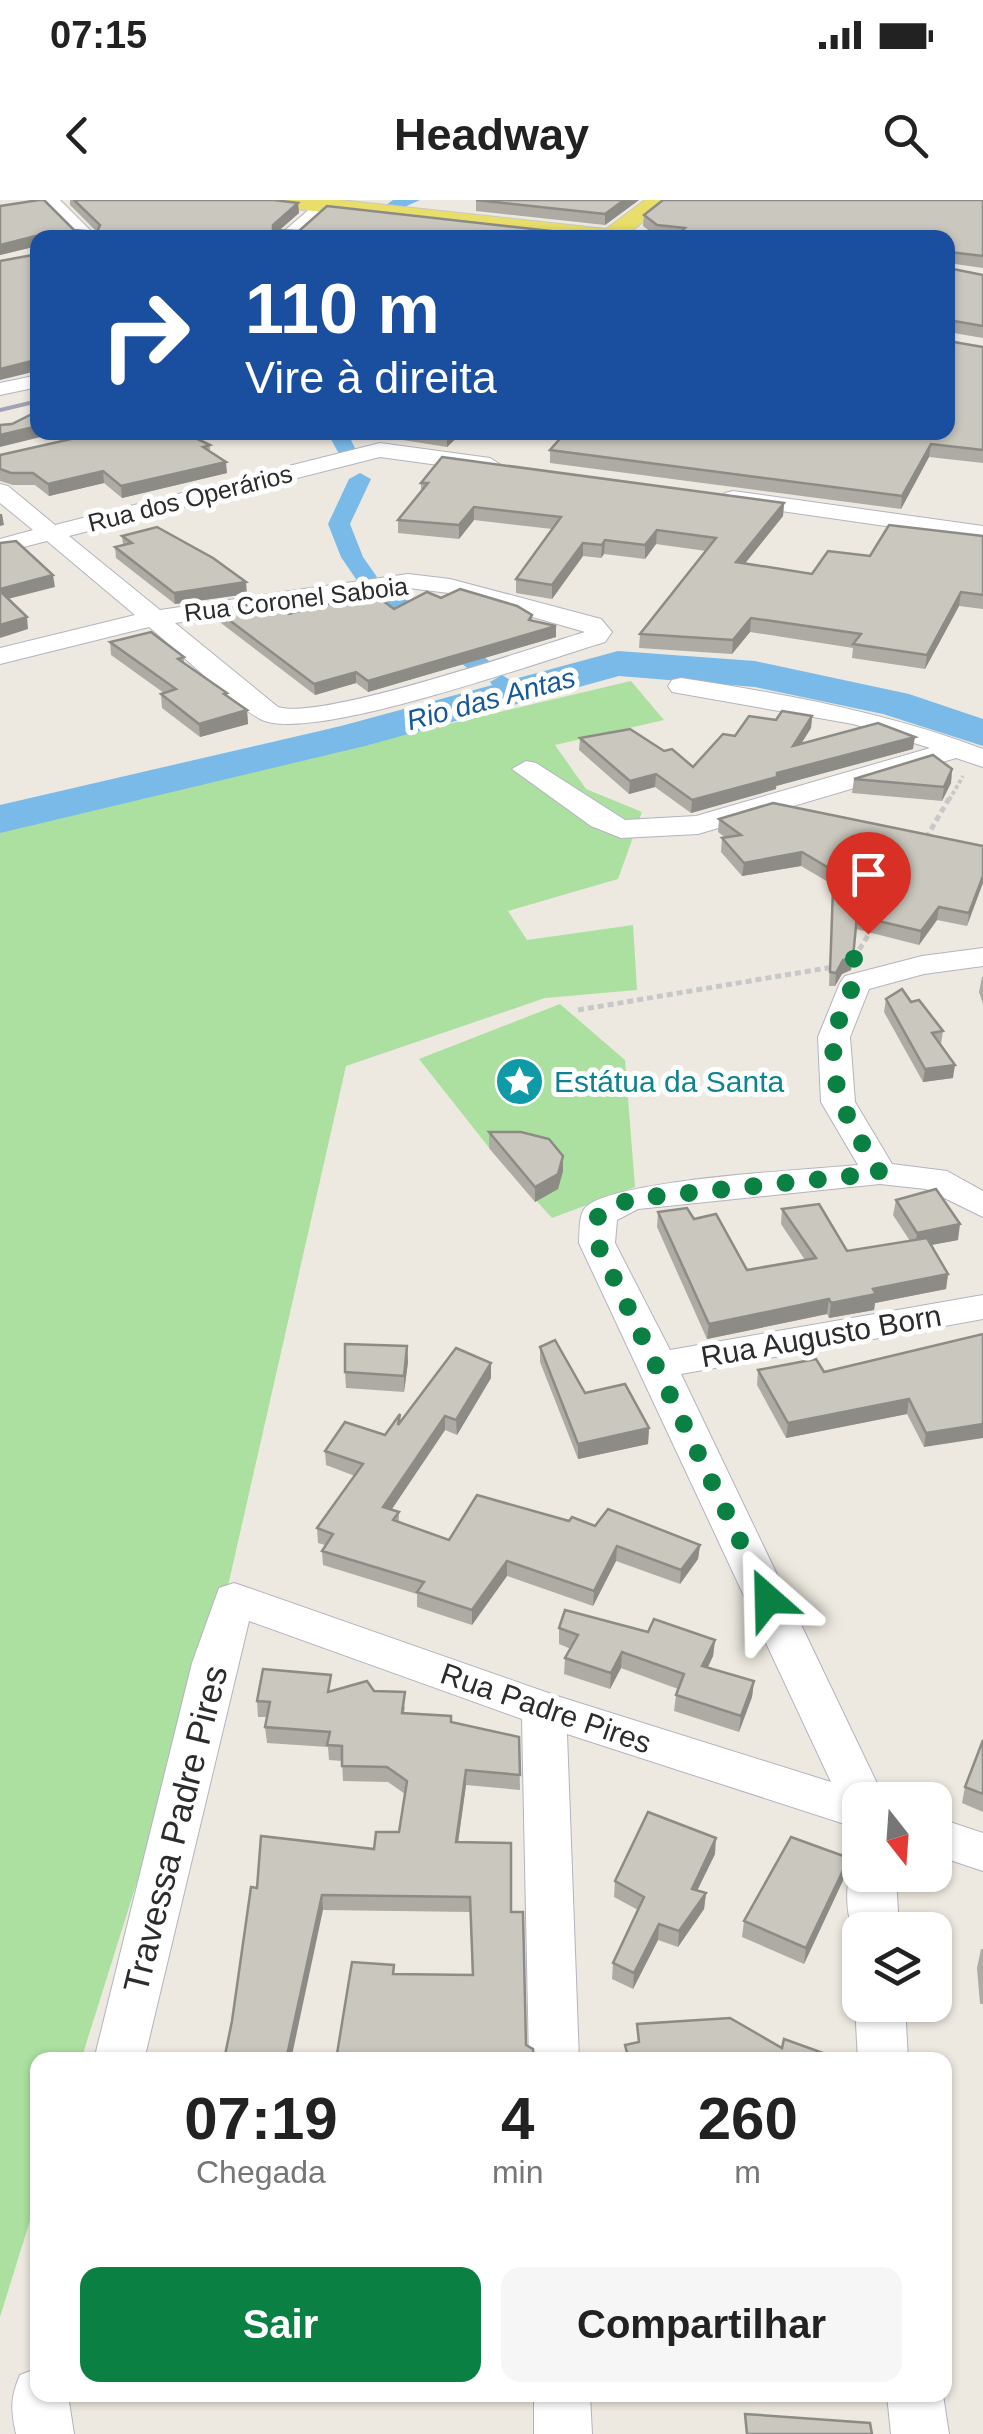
<!DOCTYPE html>
<html lang="pt">
<head>
<meta charset="utf-8">
<style>
  body { margin:0; font-family:Arial,sans-serif; background:#f6f6f6; color:#222; height:100vh; display:flex; flex-direction:column; font-size:38px; white-space:nowrap }
  * { box-sizing:border-box; margin:0 }
  p { font-size:32px; color:#767676 }
  .icon { flex:none; width:55px; height:55px; fill:none; stroke:currentColor; stroke-width:2; stroke-linecap:round; stroke-linejoin:round }
  .map { position:relative; flex:1; overflow:hidden }
  .drawer { position:absolute; left:30px; top:1852px; width:922px; height:350px; display:flex; flex-direction:column; background:#fff; border-radius:20px; box-shadow:0 2px 8px #0004 }
  .drawer>* { flex:none }
  .banner { position:absolute; left:30px; top:30px; width:925px; height:210px; border-radius:20px; box-shadow:0 2px 8px #0004; background:#1a4fa0; color:#fff; overflow:hidden }
  .needle { width:65px; rotate:163deg }
  .tools { position:absolute; left:842px; top:1582px; display:grid; gap:20px }
  .tools a { display:grid; place-items:center; width:110px; height:110px; border-radius:20px; background:#fff; box-shadow:0 2px 8px #0004; font-size:50px }
  .pin { position:absolute; display:grid; place-items:center; width:85px; height:85px; color:#fff; margin:-102px -42px; border-radius:50% 50% 50% 0; rotate:-45deg; box-shadow:0 0 10px #0007 }
  .pin .icon { rotate:45deg }
  .me { position:absolute; width:110px; margin:-55px; rotate:335deg; stroke-linejoin:round; filter:drop-shadow(0 0 8px #0008) }
  .turn { display:flex; align-items:center; gap:35px; height:210px; padding:0 50px; font-size:45px }
  .turn .icon { width:130px; height:130px; stroke-width:2.5 }
  .turn b { display:block; font-size:70px; line-height:85px }
  .eta { display:flex; justify-content:space-evenly; align-items:center; height:170px; text-align:center }
  .eta b { font-size:60px; font-weight:700; line-height:70px }
  .cta { display:flex; gap:20px; margin-top:auto; padding:20px 50px }
  .cta a { flex:1; height:115px; border-radius:20px; background:#0b8043; color:#fff; font-size:40px; font-weight:700; line-height:115px; text-align:center }
  .cta a+a { background:#f6f6f6; color:#222 }
  .status { display:flex; justify-content:space-between; align-items:center; height:70px; padding:0 50px; background:#fff; direction:ltr }
  .status svg { height:28px; fill:currentColor }
  header { display:flex; justify-content:space-between; align-items:center; height:130px; padding:0 50px; background:#fff; font-size:45px; font-weight:700 }
  .map>svg:first-child { display:block }
  .green { fill:#ace0a0 }
  .lines { fill:none; stroke-linecap:round; stroke-linejoin:round }
  .canal { fill:#7abae8; fill-rule:evenodd }
  .river { fill:#7abae8; fill-rule:evenodd }
  .minor-casing { stroke:#b3b3bf; stroke-width:2 }
  .major-casing { stroke:#c8c8c8; stroke-width:2 }
  .path-far1 { stroke:#c8c8c8; stroke-width:4; stroke-dasharray:4 2.5; stroke-linecap:butt }
  .path { stroke:#c8c8c8; stroke-width:5; stroke-dasharray:6 4; stroke-linecap:butt }
  .minor { fill:#fff; fill-rule:evenodd }
  .major { fill:#e8de69; fill-rule:evenodd }
  .rail { stroke:#a3a2b5; stroke-width:4 }
  .wall { fill:#adaba3 }
  .shaded-wall { fill:#8d8b85 }
  .building { fill:#c9c7be; stroke:#8d8b85; stroke-width:2.5 }
  .route { stroke:#0b8043; stroke-width:18; stroke-dasharray:0 32.4 }
  .labels { text-anchor:middle; dominant-baseline:central; stroke-width:10; stroke-linejoin:round; paint-order:stroke }
  .far-street-label { font-size:25px; fill:#2c2c2c; stroke:#fff }
  .far-water-label { font-size:28px; font-style:italic; fill:#165796; stroke:#fff }
  .culture-label { font-size:30px; fill:#0d838f; stroke:#fff; text-anchor:start }
  .street-label { font-size:30px; fill:#2c2c2c; stroke:#fff }
  .near-street-label { font-size:35px; fill:#2c2c2c; stroke:#fff }
</style>
</head>
<body>
<div class="status"><b>07:15</b><svg viewBox="0 0 49 12"><path d="M0 12V9h3v3zM5 12V6h3v6zM10 12V3h3v9zM15 12V0h3v12zM26 1h20v11H26zM47 4h2v5h-2z"/></svg></div>
<header><svg class="icon" aria-label="back" viewBox="0 0 24 24"><path d="M15 5l-7 7 7 7"/></svg>Headway<svg class="icon" aria-label="search" viewBox="0 0 24 24"><circle cx="10" cy="10" r="6"/><path d="M15 15l6 6"/></svg></header>
<div class="map">
<svg width="983" height="2234" viewBox="0 0 983 2234">
  <rect width="100%" height="100%" fill="#ede9e0"/>
  <g class="green">
    <path d="M631 481 664 520 555 545 586 589 642 612 618 679 508 711 527 740 633 725 637 790 545 798 346 866 223 1408 81 1860H38L37 1998 0 2117V630Z"/>
    <path d="M560 804 625 860 635 987 552 1018 494 954 419 859Z"/>
  </g>
  <g class="lines">
    <g class="canal">
      <path d="M393 0H420L400 9H388L386 5Z"/>
      <path d="M327 232H347L356 250 353 254H339Z"/>
      <path d="M360 273 371 279 350 324 363 357 377 377 366 384 358 382 341 357 328 324 349 279Z"/>
      <path d="M377 382 385 384 492 463 495 468 492 473H474L369 394 366 389 369 384Z"/>
      <path d="M502 475 529 492 526 497C512 501 498 494 490 482Z"/>
    </g>
    <path class="river" d="M618 451 755 461 909 494 983 519V546L883 514 755 487 619 476 365 546 0 633V605L341 526Z"/>
    <defs>
      <g id="minor">
        <path d="M41 0H60L98 38H78Z"/>
        <path d="M320 0H340L297 38H276Z"/>
        <path d="M38 175V187L0 195V183Z"/>
        <path d="M380 243 490 258 501 265 490 272 380 257 69 336 160 410 408 374 450 379 601 419 612 432 605 442C541 461 314 543 262 520 234 506 177 450 149 427L0 464V448L135 415 47 341 0 353V339L33 330 0 303V284L8 286 55 325ZM408 388 449 393 585 432C531 448 321 521 278 507L175 423Z"/>
        <path d="M733 291 983 326V340L725 303 722 298 725 293Z"/>
        <path d="M681 478C785 494 885 512 983 549V567L956 558 698 634 621 638 591 626 512 569 526 561 536 563 625 620 696 616 930 548 853 524 672 492 668 486 672 480Z"/>
        <path d="M983 748V766L924 774 869 789 850 837 855 902 892 964 947 971 983 991V1017L926 989 880 984 638 1009 617 1020 615 1043 670 1150 983 1095V1119L681 1174 885 1600H860V1629L567 1534 579 1860H529L522 1519 249 1421 144 1860H94L192 1463 219 1388 234 1383 249 1388 557 1496 831 1582 579 1043C580 1032 578 1013 587 1006 621 979 805 970 858 965L821 902 818 837 840 783 845 776 922 756Z"/>
        <path d="M935 1617 983 1633V1671L935 1655Z"/>
        <path d="M860 1659V1675H896L899 1730H860V1745C846 1727 840 1674 860 1659Z"/>
        <path d="M860 1795V1805H905L908 1860H858L855 1805Z"/>
        <path d="M38 2168V2195H68L74 2234H16C11 2210 10 2198 20 2175Z"/>
        <path d="M534 2195H590L592 2234H534Z"/>
        <path d="M887 2195H943L949 2234H891Z"/>
      </g>
      <path id="major" d="M266 0H340L606 29 645 0H670L623 38H560L277 7Z"/>
    </defs>
    <use href="#minor" class="minor-casing"/>
    <use href="#major" class="major-casing"/>
    <path class="path-far1" d="M949 600 963 576"/>
    <g class="path">
      <path d="M926 638 950 597"/>
      <path d="M854 758 874 726"/>
      <path d="M578 810 833 767"/>
    </g>
    <use href="#minor" class="minor"/>
    <use href="#major" class="major"/>
    <path class="rail" d="M0 210 38 201"/>
  </g>
  <g class="wall">
    <path d="M70 0H274L298 3 299 13 279 30 593 32V38H38V46L0 55V6L74 30 97 32 70 5Z"/>
    <path d="M476 0H639L605 25 476 11Z"/>
    <path d="M983 0V68L948 63V38H669L656 36 643 26 644 15Z"/>
    <path d="M948 68 983 75V138L948 132Z"/>
    <path d="M983 147V263L929 257 901 309 550 263V250Z"/>
    <path d="M352 232H463L447 247Z"/>
    <path d="M210 245V252L227 273 122 298 104 283 49 296 35 285H13L0 281V255Z"/>
    <path d="M421 283 784 303 783 316 745 363 812 374 870 356 983 336V409L959 406 925 469 852 458 853 448 750 432 732 454 639 448 640 434 706 351 656 344 645 359 604 354 601 358 583 356 552 399 516 393V379L552 329 474 320 459 339 398 333V320L421 292Z"/>
    <path d="M122 336 247 394 175 404 116 358 115 347 123 345Z"/>
    <path d="M441 398 532 415V421L556 426V437L368 492 356 483 315 495 217 420 216 410 289 414 394 409Z"/>
    <path d="M110 442 184 457V463L247 510 248 524 200 537 162 508 161 494 164 493 111 455Z"/>
    <path d="M812 516 811 528 801 544 913 549 776 586V589L691 613 655 587 629 594 579 550 580 538 664 551 693 567 735 536 776 520Z"/>
    <path d="M952 569 951 583 942 601 852 593 854 579Z"/>
    <path d="M719 619 983 646 967 726 937 720 919 745 856 729 851 770 842 774 835 786H829L832 703 833 689 835 686 801 666 742 676 721 652 722 638H726L718 632Z"/>
    <path d="M982 777H983V804L979 792Z"/>
    <path d="M886 799 911 802 943 831 941 844 953 878 923 882 884 812Z"/>
    <path d="M489 932 563 971 558 989 535 1002 489 948Z"/>
    <path d="M896 1000 958 1040 931 1045 948 1074 946 1089 875 1103 874 1110 829 1118 827 1114 707 1139 657 1027 658 1012 694 1019 747 1070 805 1060 781 1024 782 1009 847 1051 910 1041 893 1015Z"/>
    <path d="M983 1134 924 1247 907 1214 786 1238 757 1185 758 1170 824 1172Z"/>
    <path d="M407 1146 408 1162 404 1192 346 1188 345 1172Z"/>
    <path d="M540 1147 585 1193 649 1228 648 1244 578 1259 540 1162Z"/>
    <path d="M491 1178 457 1235 445 1230 391 1310 399 1312V1323L449 1340 569 1321 700 1345 698 1359 680 1384 616 1361 593 1406 507 1376 472 1425 417 1407V1394L323 1365 322 1351 325 1345 318 1343 317 1328 355 1276 326 1265 325 1251 385 1235 400 1223Z"/>
    <path d="M559 1428 648 1432 715 1440 713 1456 708 1467 754 1481 752 1497 739 1532 674 1511 676 1495 678 1489 621 1468 610 1489 564 1474 565 1458 571 1449 559 1444Z"/>
    <path d="M332 1491H374L405 1507 404 1513 519 1537 520 1590 466 1585 458 1642 511 1712 526 1845 394 1774 472 1775 470 1712 323 1710 257 1688 374 1649 399 1632 405 1594 388 1582 343 1581 342 1561 329 1560 328 1547 267 1543 265 1527 267 1517H258L257 1501Z"/>
    <path d="M983 1540V1612L962 1603 965 1587Z"/>
    <path d="M715 1654 697 1691 706 1693 704 1709 678 1747 658 1740 633 1789 612 1779 613 1763 638 1710 614 1697 615 1681Z"/>
    <path d="M846 1674 804 1764 742 1737 744 1721Z"/>
    <path d="M981 1749H983V1804H980L977 1768Z"/>
  </g>
  <g class="shaded-wall">
    <path d="M624 0H639L605 25V14Z"/>
    <path d="M298 3 299 13 274 35 273 25Z"/>
    <path d="M36 36 37 46 0 55V45Z"/>
    <path d="M36 160 37 171 0 180V169Z"/>
    <path d="M38 226V232H61L0 247V235Z"/>
    <path d="M449 232H463L447 247V235Z"/>
    <path d="M931 244 929 257 901 309 902 296Z"/>
    <path d="M226 262 227 273 122 298 121 286Z"/>
    <path d="M103 271 104 283 49 296 48 284Z"/>
    <path d="M784 303 783 316 735 376 736 362Z"/>
    <path d="M474 307V320L459 339V325Z"/>
    <path d="M0 314H2L4 325 0 326Z"/>
    <path d="M657 330 656 344 645 359V345Z"/>
    <path d="M605 340 604 354 601 358 602 345Z"/>
    <path d="M583 343V356L552 399V385Z"/>
    <path d="M53 375 55 387 0 401V389Z"/>
    <path d="M246 382 247 394 175 404 174 393Z"/>
    <path d="M961 392 959 406 925 469 927 455Z"/>
    <path d="M27 417 28 429 0 438V425Z"/>
    <path d="M751 418 750 432 732 454 733 440Z"/>
    <path d="M556 426V437L368 492V481Z"/>
    <path d="M356 472V483L315 495 314 484Z"/>
    <path d="M247 510 248 524 200 537 199 524Z"/>
    <path d="M812 516 811 528 792 558 793 546Z"/>
    <path d="M915 537 913 549 776 586 777 573Z"/>
    <path d="M952 569 951 583 942 601 944 587Z"/>
    <path d="M656 574 655 587 629 594 630 581Z"/>
    <path d="M777 577 776 589 691 613 692 600Z"/>
    <path d="M802 652 801 666 742 676 744 663Z"/>
    <path d="M983 676V683L967 726 969 713Z"/>
    <path d="M939 707 937 720 919 745 921 731Z"/>
    <path d="M853 757 851 770 842 774 835 786 836 773 843 760Z"/>
    <path d="M955 865 953 878 923 882 925 869Z"/>
    <path d="M563 956V971L558 989 535 1002V987Z"/>
    <path d="M960 1024 958 1040 915 1048 917 1033Z"/>
    <path d="M948 1074 946 1089 875 1103 874 1110 829 1118 831 1103 873 1089Z"/>
    <path d="M829 1099 827 1114 707 1139 709 1124Z"/>
    <path d="M407 1146 408 1162 404 1192V1176Z"/>
    <path d="M491 1163V1178L457 1235 456 1220Z"/>
    <path d="M909 1199 907 1214 786 1238 788 1223Z"/>
    <path d="M445 1216V1230L384 1321 383 1307Z"/>
    <path d="M983 1224V1238L924 1247 926 1233Z"/>
    <path d="M649 1228 648 1244 578 1259V1244Z"/>
    <path d="M700 1345 698 1359 680 1384 681 1370Z"/>
    <path d="M617 1346 616 1361 593 1406 594 1391Z"/>
    <path d="M507 1361V1376L472 1425V1410Z"/>
    <path d="M715 1440 713 1456 701 1482 702 1466Z"/>
    <path d="M622 1452 621 1468 610 1489 611 1473Z"/>
    <path d="M754 1481 752 1497 739 1532 741 1516Z"/>
    <path d="M466 1570V1585L456 1657V1642Z"/>
    <path d="M716 1638 715 1654 690 1705 692 1689Z"/>
    <path d="M849 1658 846 1674 804 1764 806 1748Z"/>
    <path d="M706 1693 704 1709 678 1747 679 1731Z"/>
    <path d="M322 1695 323 1710 291 1860H286Z"/>
    <path d="M659 1724 658 1740 633 1789 634 1773Z"/>
  </g>
  <g class="building">
    <path d="M39 0H44L74 30 97 32 100 25 74 0H274L298 3 273 25V30L299 31 327 6 560 32H593L586 38H38L36 36 0 45V6Z"/>
    <path d="M476 0H624L605 14Z"/>
    <path d="M663 0H983V56L950 52 948 54V38H675L685 28 657 25 644 15Z"/>
    <path d="M38 54V164L36 160 0 169V61Z"/>
    <path d="M948 68 983 75V126L948 120Z"/>
    <path d="M948 141 983 147V250L931 244 902 296 550 250 566 232H948Z"/>
    <path d="M36 212H38V226L0 235V225L12 224Z"/>
    <path d="M102 232H183L210 245 203 247 226 262 121 286 103 271 48 284 33 273H11L0 269V255Z"/>
    <path d="M442 257 784 303 736 362 812 374 828 351 870 356 889 325 983 336V395L961 392 927 455 853 444 861 434 751 418 733 440 640 434 716 338 657 330 645 345 605 340 602 345 583 343 552 385 516 379 561 317 474 307 459 325 398 320 428 283H421Z"/>
    <path d="M157 327 213 358 246 382 174 393 115 347 132 343 122 336Z"/>
    <path d="M16 341 53 375 0 389V343Z"/>
    <path d="M460 389 517 406 532 415 529 420 556 426 368 481 356 472 314 484 216 410 272 401 289 414 371 392 394 409 427 392 441 398Z"/>
    <path d="M0 391 27 417 0 425Z"/>
    <path d="M151 432 184 457 178 459 227 493 224 494 247 510 199 524 161 494 176 489 110 442Z"/>
    <path d="M782 511 812 516 793 546 878 523 915 537 777 573V577L692 600 656 574 630 581 580 538 630 529 664 551 672 549 693 567 723 534 735 536 749 516 776 520Z"/>
    <path d="M933 555 952 569 944 587 854 579Z"/>
    <path d="M773 603 983 646V676L969 713 939 707 921 731 857 716 853 757 843 760 836 773 830 772 833 689 842 676 802 652 744 663 722 638 741 635 719 619Z"/>
    <path d="M902 789 911 802 919 800 943 831 932 833 955 865 925 869 886 799Z"/>
    <path d="M489 932H521L549 939 563 956 558 974 535 987Z"/>
    <path d="M936 989 960 1024 917 1033 896 1000Z"/>
    <path d="M819 1004 847 1051 927 1038 948 1074 873 1089 876 1094 831 1103 829 1099 709 1124 658 1012 687 1008 694 1019 716 1014 747 1070 816 1058 782 1009Z"/>
    <path d="M983 1134V1224L926 1233 909 1199 788 1223 758 1170 816 1159 824 1172Z"/>
    <path d="M555 1140 585 1193 625 1184 649 1228 578 1244 540 1147Z"/>
    <path d="M345 1144 407 1146 404 1176 345 1172Z"/>
    <path d="M456 1148 491 1163 456 1220 445 1216 383 1307 399 1312 393 1320 449 1340 477 1295 569 1321 572 1317 595 1326 608 1309 700 1345 681 1370 617 1346 594 1391 507 1361 472 1410 417 1392 424 1382 322 1351 333 1334 317 1328 363 1264 325 1251 345 1222 385 1235 400 1214 398 1225Z"/>
    <path d="M565 1410 648 1432 654 1419 715 1440 702 1466 754 1481 741 1516 676 1495 684 1474 622 1452 611 1473 565 1458 578 1435 559 1428Z"/>
    <path d="M263 1469 331 1475 328 1492 367 1481 374 1491 405 1492 402 1513 451 1516V1522L519 1537 520 1575 466 1570 456 1642 511 1643V1712H523L526 1845 533 1849 534 1860H336L352 1762 394 1765 393 1774 473 1775 470 1697 322 1695 286 1860H224L232 1821 251 1687 257 1688 261 1636 374 1649 376 1632H399L407 1581 387 1567 342 1566V1546L327 1545 330 1532 265 1527 270 1502 257 1501Z"/>
    <path d="M983 1540V1594L965 1587Z"/>
    <path d="M648 1612 716 1638 692 1689 706 1693 679 1731 659 1724 634 1773 613 1763 644 1697 615 1681Z"/>
    <path d="M791 1637 849 1658 806 1748 744 1721Z"/>
    <path d="M730 1818 782 1848 784 1839 826 1854 825 1860H629L625 1845 639 1842 637 1824Z"/>
    <path d="M745 2214 870 2223 872 2234H747Z"/>
  </g>
  <g class="lines">
    <path class="route" d="M768 1399 597 1043 598 1014 631 999 880 973C853 928 829 895 834 840 837 811 859 794 851 764L868 734"/>
  </g>
  <defs>
    <symbol id="sight-disc" viewBox="-11 -11 22 22"><circle r="9.5" fill="#0f9aa8" stroke="#fff"/><path d="M0-6L1.8-2.2L6-1.7L2.9 1.2L3.7 5.4L0 3.3L-3.7 5.4L-2.9 1.2L-6-1.7L-1.8-2.2Z" fill="#fff"/></symbol>
  </defs>
  <g fill-rule="evenodd">
    <use href="#sight-disc" x="492" y="854" width="55" height="55"/>
  </g>
  <g class="labels">
    <g class="far-street-label">
      <text transform="translate(190 298) rotate(-14)">Rua dos Operários</text>
      <text transform="translate(296 399) rotate(-7)">Rua Coronel Saboia</text>
    </g>
    <g class="far-water-label">
      <text transform="translate(491 499) rotate(-15)">Rio das Antas</text>
    </g>
    <g class="culture-label">
      <text x="554" y="881">Estátua da Santa</text>
    </g>
    <g class="street-label">
      <text transform="translate(821 1136) rotate(-10)">Rua Augusto Born</text>
      <text transform="translate(546 1508) rotate(19)">Rua Padre Pires</text>
    </g>
    <g class="near-street-label">
      <text transform="translate(175 1629) rotate(-76)">Travessa Padre Pires</text>
    </g>
  </g>
</svg>
<div class="tools">
<a><svg class="needle" viewBox="-14 -14 28 28"><path d="M0-13l5 13h-10z" fill="#e53935"/><path d="M0 13l5-13h-10z" fill="#767676"/></svg></a>
<a><svg class="icon" aria-label="layers" viewBox="0 0 24 24"><path d="M12 4l9 5-9 5-9-5zM3 14l9 5 9-5"/></svg></a>
</div>
<div class="pin" style="left:868px;top:734px;background:#d93025"><svg class="icon" aria-label="arrive" viewBox="0 0 24 24"><path d="M6 21V4h12l-3 4 3 4H6"/></svg></div>
<svg class="me" style="left:768px;top:1399px" viewBox="-20 -20 40 40"><path d="M0-17L14 15 0 8-14 15z" fill="#0b8043" stroke="#fff" stroke-width="4"/></svg>
<div class="banner">
<div class="turn"><svg class="icon" aria-label="right" viewBox="0 0 24 24"><path d="M7 20v-9h11M14 6l5 5-5 5"/></svg><div><b>110 m</b>Vire à direita</div></div>
</div>
<section class="drawer">
<div class="eta">
<div><b>07:19</b><p>Chegada</p></div>
<div><b>4</b><p>min</p></div>
<div><b>260</b><p>m</p></div>
</div>
<div class="cta"><a>Sair</a><a>Compartilhar</a></div>
</section>
</div>
</body>
</html>
